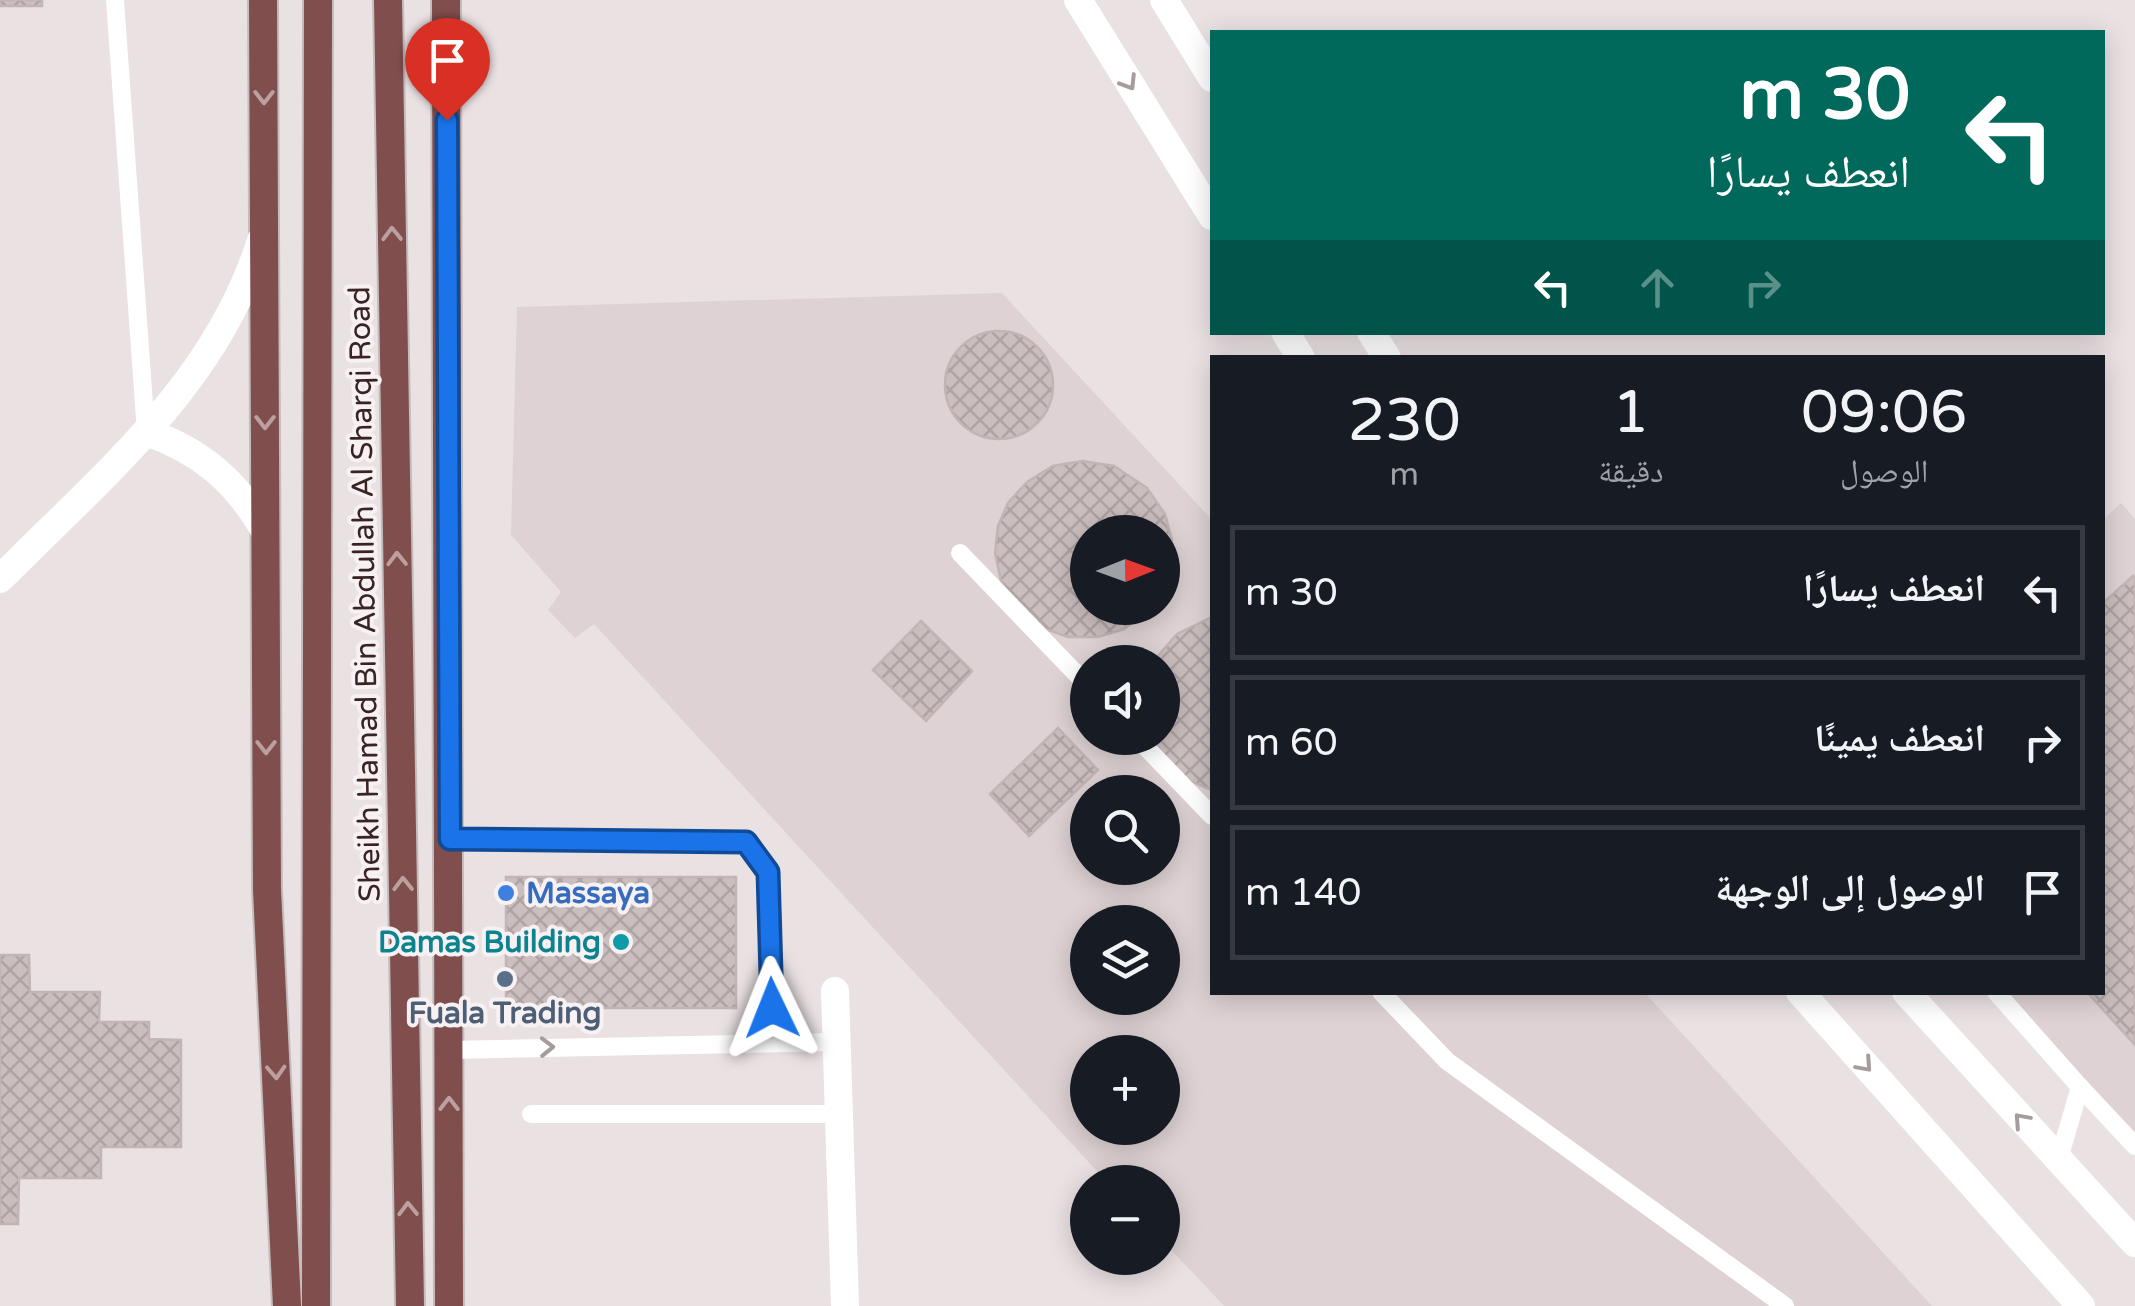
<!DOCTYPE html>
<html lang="ar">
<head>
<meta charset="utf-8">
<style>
  body { margin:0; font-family:"Varela Round","Noto Naskh Arabic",sans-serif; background:#242831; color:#f1f3f6; direction:rtl; height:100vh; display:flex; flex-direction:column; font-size:38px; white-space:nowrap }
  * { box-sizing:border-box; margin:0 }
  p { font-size:32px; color:#9ea1a6 }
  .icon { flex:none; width:55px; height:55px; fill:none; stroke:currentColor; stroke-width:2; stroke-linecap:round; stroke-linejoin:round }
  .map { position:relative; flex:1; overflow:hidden; direction:ltr }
  .sheet { position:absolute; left:1210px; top:355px; width:895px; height:640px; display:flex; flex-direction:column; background:#171b24; border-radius:0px; box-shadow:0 5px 25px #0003; direction:rtl }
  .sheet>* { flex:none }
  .hud { position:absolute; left:1210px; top:30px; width:895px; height:305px; border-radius:0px; box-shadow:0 5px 25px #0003; direction:rtl; background:#00695c; color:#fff; overflow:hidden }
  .needle { width:65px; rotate:89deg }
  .controls { position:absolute; left:1070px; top:515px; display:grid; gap:20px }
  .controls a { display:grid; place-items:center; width:110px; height:110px; border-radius:50%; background:#171b24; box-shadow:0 5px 25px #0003; font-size:50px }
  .pin { position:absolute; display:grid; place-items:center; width:85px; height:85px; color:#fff; margin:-102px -42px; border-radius:50% 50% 50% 0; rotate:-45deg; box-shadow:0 0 10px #0007 }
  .pin .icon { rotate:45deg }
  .me { position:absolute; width:110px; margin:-55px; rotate:358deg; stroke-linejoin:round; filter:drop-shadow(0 0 8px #0008) }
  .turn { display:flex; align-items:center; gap:35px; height:210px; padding:0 30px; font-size:45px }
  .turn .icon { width:130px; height:130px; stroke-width:2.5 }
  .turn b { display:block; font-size:70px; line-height:85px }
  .lanes { display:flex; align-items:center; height:95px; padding:0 30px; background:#0003; justify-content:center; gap:50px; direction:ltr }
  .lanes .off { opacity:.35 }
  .eta { display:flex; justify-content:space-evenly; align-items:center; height:170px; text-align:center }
  .eta b { font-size:60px; font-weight:600; line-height:70px }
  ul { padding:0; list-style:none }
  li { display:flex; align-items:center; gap:30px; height:135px; margin:0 20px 15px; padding:0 10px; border:5px solid #363941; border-radius:0px }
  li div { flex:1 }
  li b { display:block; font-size:38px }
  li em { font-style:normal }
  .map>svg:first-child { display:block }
  .built { fill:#ded2d4; fill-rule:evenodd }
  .building { fill:url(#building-cross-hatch); stroke:#c3b4b6; stroke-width:2.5 }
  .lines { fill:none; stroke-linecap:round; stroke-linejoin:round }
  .trunk-casing { stroke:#c4bdbd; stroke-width:32 }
  .service { stroke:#fff; stroke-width:18 }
  .minor { stroke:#fff; stroke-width:28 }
  .tertiary { stroke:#fff; stroke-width:28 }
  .trunk { stroke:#804e4d; stroke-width:28 }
  .oneway { stroke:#a69c9c }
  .oneway2 { stroke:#bca0a0 }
  .route-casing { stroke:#114b97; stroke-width:25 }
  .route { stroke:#1a73e8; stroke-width:18 }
  .shop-dot { fill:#3f7fe0; stroke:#f7f1f3; stroke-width:4 }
  .culture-dot { fill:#0f9aa8; stroke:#f7f1f3; stroke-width:4 }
  .service-dot { fill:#5c6f8a; stroke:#f7f1f3; stroke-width:4 }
  .labels { text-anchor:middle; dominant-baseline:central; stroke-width:8; stroke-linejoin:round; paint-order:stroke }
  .street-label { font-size:30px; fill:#392323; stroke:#f7f1f3 }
  .shop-label { font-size:30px; font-weight:bold; fill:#366cbe; stroke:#f7f1f3; text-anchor:start }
  .culture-label { font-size:30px; font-weight:bold; fill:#0d838f; stroke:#f7f1f3; text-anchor:end }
  .service-label { font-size:30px; font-weight:bold; fill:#4e5e75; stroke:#f7f1f3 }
</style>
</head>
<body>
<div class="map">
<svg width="2135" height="1306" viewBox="0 0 2135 1306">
  <defs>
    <pattern id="building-cross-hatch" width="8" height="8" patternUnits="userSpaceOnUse" patternTransform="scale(2.5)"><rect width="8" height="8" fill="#cbbebf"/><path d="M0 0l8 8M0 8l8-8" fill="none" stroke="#afa3a4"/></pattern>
  </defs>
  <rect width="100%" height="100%" fill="#eae1e3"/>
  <g class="built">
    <path d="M1002 293 1212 520V992L1645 993 1932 1306H1224L1163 1241 1162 1182H1107L594 624 575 638 548 610 561 592 511 535 517 307ZM1088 532H1162V608H1088ZM1088 662H1162V738H1088ZM1088 792H1162V868H1088ZM1088 922H1162V998H1088ZM1088 1052H1162V1128H1088Z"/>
    <path d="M2121 503 2135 519V1132L2003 993 2102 992V521Z"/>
  </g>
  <g class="building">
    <rect x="0" y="0" width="42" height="6"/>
    <circle cx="999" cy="385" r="54"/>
    <path d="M1082 461 1114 466 1147 488 1165 514 1172 540 1162 587V532H1088V608H1151L1124 629 1098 637H1068L1037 626 1015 605 1001 581 995 553 998 526 1008 503 1027 482 1053 466Z"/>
    <path d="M2133 576 2135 578V1045L2087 992H2102V604Z"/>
    <path d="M1212 617V790L1188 780 1165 760 1153 738H1162V662H1156L1158 656 1177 634Z"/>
    <path d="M921 621 972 671 926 721 873 670Z"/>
    <path d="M1058 728 1098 770 1029 836 990 794Z"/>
    <rect x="506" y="877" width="230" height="131"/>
    <path d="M0 955H29L30 992H100L99 1022H149V1039L181 1040V1147H101V1178H19L18 1224H0Z"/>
  </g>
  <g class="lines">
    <defs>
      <g id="trunk">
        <path d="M263 0 267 890 287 1306"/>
        <path d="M388 0 410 1306"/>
        <path d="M446 0 449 1306"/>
        <path d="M316 1306 318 0"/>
      </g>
    </defs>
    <use href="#trunk" class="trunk-casing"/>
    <g class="service">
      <path d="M115 0 146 432"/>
      <path d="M960 553 1088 686"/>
      <path d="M1137 738 1212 816"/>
      <path d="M450 839 747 842 768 872 773 1043"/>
      <path d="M1381 992 1447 1061 1785 1306"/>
      <path d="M1996 992 2080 1087 2058 1162"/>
      <path d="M449 1050 835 1042"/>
      <path d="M2080 1087 2135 1146"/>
      <path d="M531 1114H838"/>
    </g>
    <g class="minor">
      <path d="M146 432C200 450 237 482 265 531"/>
      <path d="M0 579C102 476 217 383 261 240"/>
      <path d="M835 991 845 1306"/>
    </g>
    <g class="tertiary">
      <path d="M1078 0 1212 216"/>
      <path d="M1164 0 1212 78"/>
      <path d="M1285 332 1301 358"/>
      <path d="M1371 332 1387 358"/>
      <path d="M1800 992 2081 1306"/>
      <path d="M1906 992 2135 1243"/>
    </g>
    <use href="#trunk" class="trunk"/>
  </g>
  <defs><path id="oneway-chevron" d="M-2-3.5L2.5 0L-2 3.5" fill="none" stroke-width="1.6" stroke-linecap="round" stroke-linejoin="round" transform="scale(2.5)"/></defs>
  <g class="oneway">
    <use href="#oneway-chevron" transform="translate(1129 83) rotate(58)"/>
    <use href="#oneway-chevron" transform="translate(547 1047) rotate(-1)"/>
    <use href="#oneway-chevron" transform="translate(1865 1065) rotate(48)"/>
    <use href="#oneway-chevron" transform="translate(2021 1120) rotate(-132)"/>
  </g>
  <g class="oneway2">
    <use href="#oneway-chevron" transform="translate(264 97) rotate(90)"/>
    <use href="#oneway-chevron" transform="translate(392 234) rotate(-91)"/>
    <use href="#oneway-chevron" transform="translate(265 422) rotate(90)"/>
    <use href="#oneway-chevron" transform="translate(397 559) rotate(-91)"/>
    <use href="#oneway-chevron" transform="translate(266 747) rotate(90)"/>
    <use href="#oneway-chevron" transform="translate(403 884) rotate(-91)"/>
    <use href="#oneway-chevron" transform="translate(276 1072) rotate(87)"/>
    <use href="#oneway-chevron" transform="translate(449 1104) rotate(-90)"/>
    <use href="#oneway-chevron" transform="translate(408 1209) rotate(-91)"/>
  </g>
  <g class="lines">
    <defs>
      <path id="route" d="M447 120 450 839 746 842 768 872 772 1008"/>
    </defs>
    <use href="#route" class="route-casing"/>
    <use href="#route" class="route"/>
  </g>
  <circle class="shop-dot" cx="506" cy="893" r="10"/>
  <circle class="culture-dot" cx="621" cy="942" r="10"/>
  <circle class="service-dot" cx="505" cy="979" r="10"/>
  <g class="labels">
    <g class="street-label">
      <text transform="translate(365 594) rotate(-91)">Sheikh Hamad Bin Abdullah Al Sharqi Road</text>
    </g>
    <g class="shop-label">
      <text x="526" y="893">Massaya</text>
    </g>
    <g class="culture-label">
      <text x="601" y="942">Damas Building</text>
    </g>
    <g class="service-label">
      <text x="505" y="1013">Fuala Trading</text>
    </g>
  </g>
</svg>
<div class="controls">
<a><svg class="needle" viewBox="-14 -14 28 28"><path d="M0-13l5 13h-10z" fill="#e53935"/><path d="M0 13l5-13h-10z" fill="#9ea1a6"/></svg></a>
<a><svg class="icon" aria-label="sound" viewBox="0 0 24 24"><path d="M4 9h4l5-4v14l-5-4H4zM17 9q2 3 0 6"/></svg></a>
<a><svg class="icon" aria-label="search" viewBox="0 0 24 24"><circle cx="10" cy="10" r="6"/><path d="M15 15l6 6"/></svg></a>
<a><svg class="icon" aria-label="layers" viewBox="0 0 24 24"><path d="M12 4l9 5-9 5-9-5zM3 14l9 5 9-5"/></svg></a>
<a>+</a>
<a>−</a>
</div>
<div class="pin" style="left:447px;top:120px;background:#d93025"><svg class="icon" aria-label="arrive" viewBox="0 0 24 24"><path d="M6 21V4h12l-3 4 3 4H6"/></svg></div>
<svg class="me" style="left:772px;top:1008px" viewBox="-20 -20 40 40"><path d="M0-17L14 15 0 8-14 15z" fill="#1a73e8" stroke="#fff" stroke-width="4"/></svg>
<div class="hud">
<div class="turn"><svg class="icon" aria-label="left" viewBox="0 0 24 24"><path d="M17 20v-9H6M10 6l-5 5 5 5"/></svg><div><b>30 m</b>انعطف يسارًا</div></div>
<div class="lanes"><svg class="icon" aria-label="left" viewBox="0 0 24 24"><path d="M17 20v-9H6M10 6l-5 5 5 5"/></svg><svg class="icon off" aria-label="ahead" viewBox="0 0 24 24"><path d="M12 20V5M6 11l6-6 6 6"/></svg><svg class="icon off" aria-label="right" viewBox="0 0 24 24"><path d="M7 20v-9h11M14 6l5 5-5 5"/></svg></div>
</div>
<section class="sheet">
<div class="eta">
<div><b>09:06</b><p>الوصول</p></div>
<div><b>1</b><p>دقيقة</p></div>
<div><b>230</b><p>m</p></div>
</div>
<ul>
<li><svg class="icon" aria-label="left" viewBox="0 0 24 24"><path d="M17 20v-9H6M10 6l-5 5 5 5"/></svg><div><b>انعطف يسارًا</b></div><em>30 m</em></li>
<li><svg class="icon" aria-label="right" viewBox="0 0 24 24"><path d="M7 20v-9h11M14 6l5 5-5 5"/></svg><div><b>انعطف يمينًا</b></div><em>60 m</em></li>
<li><svg class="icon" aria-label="arrive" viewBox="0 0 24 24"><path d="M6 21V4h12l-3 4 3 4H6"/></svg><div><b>الوصول إلى الوجهة</b></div><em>140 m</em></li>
</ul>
</section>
</div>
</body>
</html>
